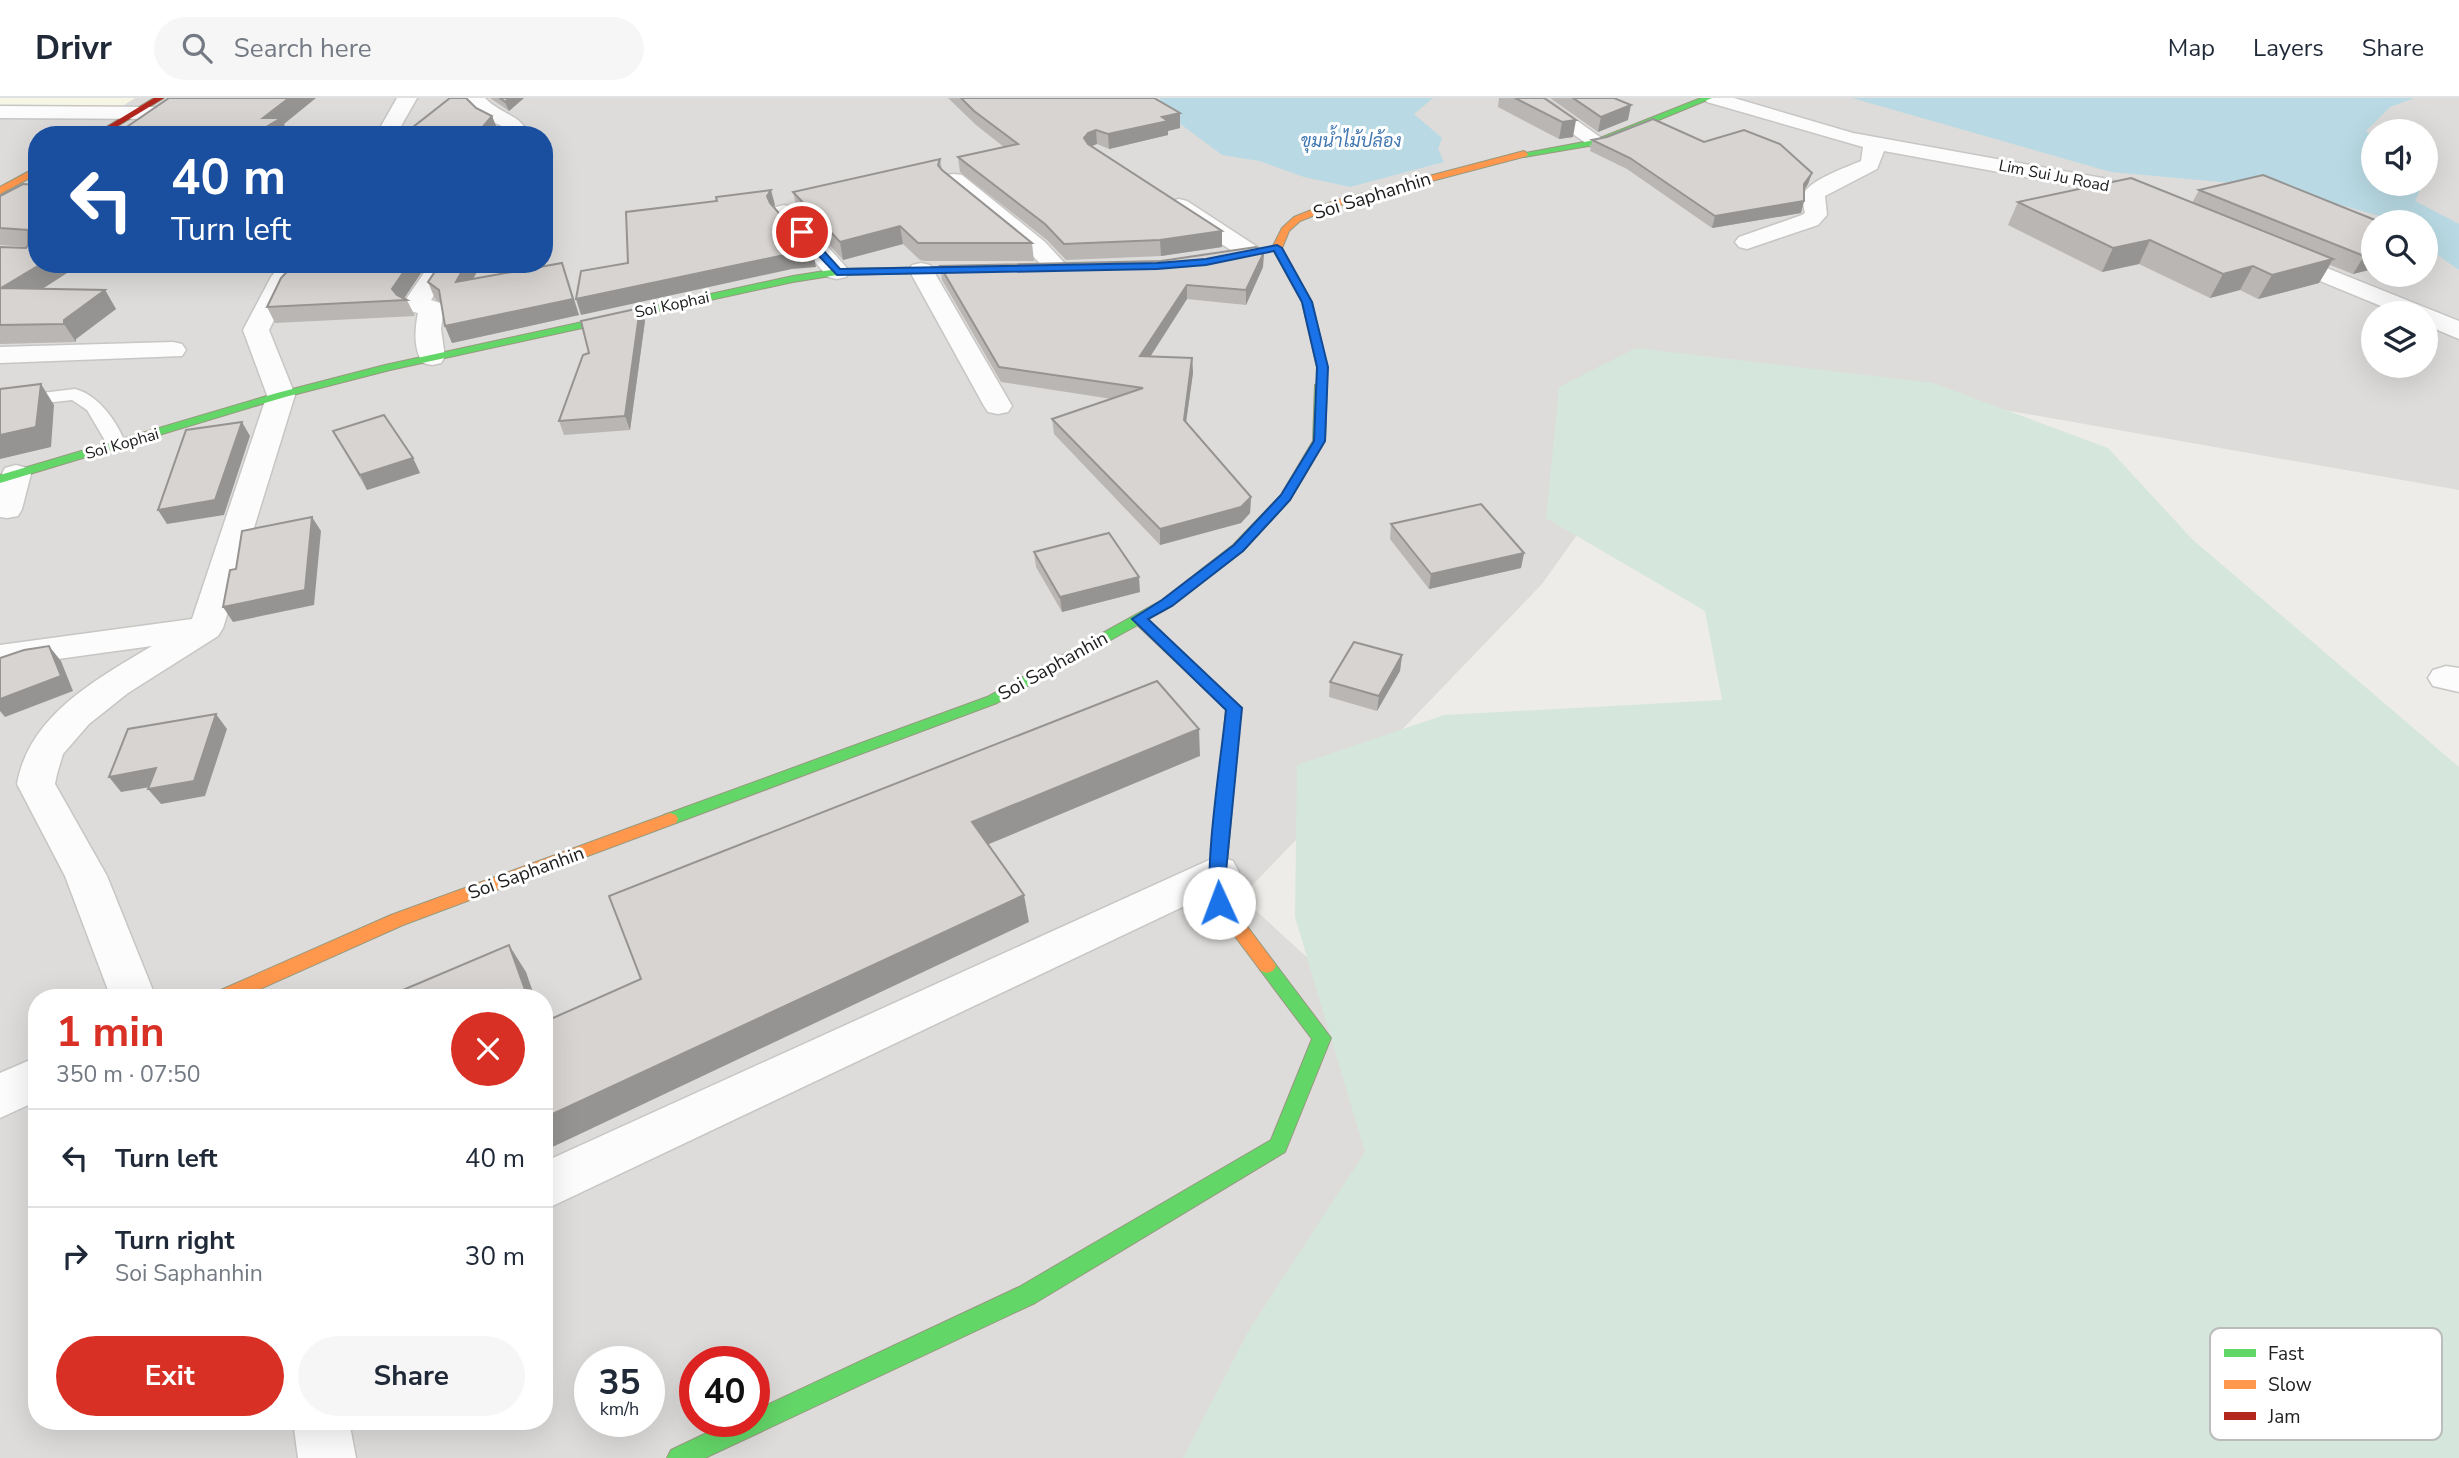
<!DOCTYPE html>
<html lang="en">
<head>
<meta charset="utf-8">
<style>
  body { margin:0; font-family:"Nunito Sans",Sarabun,sans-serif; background:#f6f6f7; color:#1f2937; height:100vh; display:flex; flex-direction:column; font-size:26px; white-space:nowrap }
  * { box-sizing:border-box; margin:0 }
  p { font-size:23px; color:#747a83 }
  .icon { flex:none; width:38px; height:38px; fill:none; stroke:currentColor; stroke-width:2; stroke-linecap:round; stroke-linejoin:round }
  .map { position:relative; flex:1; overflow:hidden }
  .drawer { position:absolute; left:28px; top:891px; width:525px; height:441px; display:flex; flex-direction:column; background:#fff; border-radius:28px; box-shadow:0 7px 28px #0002 }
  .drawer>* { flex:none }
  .hud { position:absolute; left:28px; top:28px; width:525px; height:147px; border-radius:28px; box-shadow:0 7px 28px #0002; background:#1a4fa0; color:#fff; overflow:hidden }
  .controls { position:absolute; left:2361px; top:21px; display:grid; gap:14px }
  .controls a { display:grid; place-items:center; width:77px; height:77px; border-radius:50%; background:#fff; box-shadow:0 7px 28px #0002; font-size:35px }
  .speed { position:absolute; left:574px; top:1248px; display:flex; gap:14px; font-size:35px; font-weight:700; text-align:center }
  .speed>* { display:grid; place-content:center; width:91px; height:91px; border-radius:50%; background:#fff; box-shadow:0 7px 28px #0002; line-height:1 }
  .speed small { font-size:18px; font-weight:400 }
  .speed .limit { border:10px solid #d22; background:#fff; color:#111 }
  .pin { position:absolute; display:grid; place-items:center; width:60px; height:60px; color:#fff; margin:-30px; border:4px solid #fff; border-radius:50%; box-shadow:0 2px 7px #0007 }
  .me { position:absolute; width:77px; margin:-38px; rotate:358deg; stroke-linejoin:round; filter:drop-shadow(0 0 5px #0008) }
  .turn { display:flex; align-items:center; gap:24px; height:147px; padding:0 28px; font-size:32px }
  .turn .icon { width:91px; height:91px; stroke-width:2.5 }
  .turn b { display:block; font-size:49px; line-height:60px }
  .round { display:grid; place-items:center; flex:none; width:74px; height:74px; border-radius:37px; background:#f6f6f7 }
  .headline { display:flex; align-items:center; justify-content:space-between; height:119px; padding:0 28px }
  h1 { font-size:42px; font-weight:700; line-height:52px; color:#d93025 }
  .button { display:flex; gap:14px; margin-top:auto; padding:14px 28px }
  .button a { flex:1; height:80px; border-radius:42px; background:#d93025; color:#fff; font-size:28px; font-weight:700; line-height:80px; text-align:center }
  .button a+a { background:#f6f6f7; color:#1f2937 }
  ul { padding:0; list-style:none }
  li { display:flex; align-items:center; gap:21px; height:98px; padding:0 28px; border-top:2px solid #e0e1e3 }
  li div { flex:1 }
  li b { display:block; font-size:26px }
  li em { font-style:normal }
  header { display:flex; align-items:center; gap:42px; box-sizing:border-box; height:98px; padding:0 35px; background:#fff; border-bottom:2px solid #e0e1e3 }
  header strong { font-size:33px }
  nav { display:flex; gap:38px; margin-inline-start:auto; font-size:24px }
  .search { width:490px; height:63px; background:#f6f6f7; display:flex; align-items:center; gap:18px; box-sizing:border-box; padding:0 24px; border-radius:38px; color:#747a83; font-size:26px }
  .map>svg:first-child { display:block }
  .residential { fill:#dddcda; fill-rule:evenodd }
  .education { fill:#f7f6e4 }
  .wetland { fill:#d5e6dc }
  .water { fill:#b9dae4 }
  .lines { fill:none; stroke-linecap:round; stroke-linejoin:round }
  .lane-casing { stroke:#c7c6c4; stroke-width:3 }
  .street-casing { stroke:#c7c6c4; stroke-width:3 }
  .fast-casing { stroke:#97997f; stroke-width:2 }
  .slow-casing { stroke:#97997f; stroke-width:2 }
  .jam-casing { stroke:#97997f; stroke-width:2 }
  .lane { fill:#fcfcfc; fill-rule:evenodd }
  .street { fill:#fcfcfc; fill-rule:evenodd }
  .fast { fill:#63d668; fill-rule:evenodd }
  .slow { fill:#ff974d; fill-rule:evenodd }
  .jam { fill:#b3261e; fill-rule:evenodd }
  .wall { fill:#b9b6b4 }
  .shaded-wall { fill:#969492 }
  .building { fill:#d7d4d1; stroke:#969492; stroke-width:2 }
  .route { fill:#1a73e8; stroke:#114b97; stroke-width:2 }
  .labels { text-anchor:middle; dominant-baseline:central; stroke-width:6; stroke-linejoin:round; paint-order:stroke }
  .far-street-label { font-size:16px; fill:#202020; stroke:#fff }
  .far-water-label { font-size:18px; font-style:italic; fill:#4077b1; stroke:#fff }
  .street-label { font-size:19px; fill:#202020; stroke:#fff }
  .key { fill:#fff; stroke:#bcbcbc; stroke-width:2 }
  .key-label { font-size:19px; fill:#202020 }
</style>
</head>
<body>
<header>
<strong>Drivr</strong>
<div class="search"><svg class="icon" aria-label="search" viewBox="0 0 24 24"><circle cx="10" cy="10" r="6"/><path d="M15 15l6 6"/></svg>Search here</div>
<nav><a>Map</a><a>Layers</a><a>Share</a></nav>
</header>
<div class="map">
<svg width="2459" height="1360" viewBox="0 0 2459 1360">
  <rect width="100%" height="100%" fill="#eeece8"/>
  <path class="residential" d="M0 0H2459V392L1704 259 1542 486 1241 799 1854 1360H0ZM2373 33H2426V86H2373ZM37 37H544V166H37ZM2373 124H2426V177H2373ZM2373 215H2426V268H2373ZM37 900H544V1323H37ZM590 1264H649V1323H590ZM695 1264H754V1323H695Z"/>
  <path class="education" d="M0 0H135L118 11 0 10Z"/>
  <path class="wetland" d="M1636 250 1933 285 2108 350 2193 442 2459 669V1360H1183L1249 1232 1365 1054 1295 819 1297 667 1444 617 1722 602 1705 513 1546 420 1559 289Z"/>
  <g class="water">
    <path d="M1160 0H1433L1414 16 1442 40 1438 51 1444 64 1350 89 1304 79 1259 63 1222 57 1163 13Z"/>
    <path d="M1852 0H2414L2390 9 2366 33 2373 39V86H2423L2415 103 2459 126V172L2426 149V124H2390L2380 118 2276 89 2111 74Z"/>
  </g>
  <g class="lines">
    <defs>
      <path id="lane" d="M75 291C99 297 118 325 126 347L124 351H110L87 312 72 302 0 310V300Z"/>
      <g id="street">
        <path d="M397 0H417L396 37H376Z"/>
        <path d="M464 0H485C503 18 517 14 530 37H510L506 30 482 19Z"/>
        <path d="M1522 0H1545L1607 44 1604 48H1590Z"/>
        <path d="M1704 0H1734L1853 35 2108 81 2161 100 2164 105 2161 110 2153 112 2103 93 1884 53 1877 71 1825 98 1827 117 1818 127 1747 151 1739 149 1735 144 1739 139 1802 117 1805 115C1804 110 1802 103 1803 98 1806 83 1847 69 1861 63L1863 49 1707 4Z"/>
        <path d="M0 8 160 9 170 15 160 21 0 20Z"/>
        <path d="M954 76 962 77 1045 144 1069 170 1065 175 1057 177 1049 175 1029 154 946 87 943 82 946 77Z"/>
        <path d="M1179 101 1187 103 1259 150 1263 155 1259 160H1243L1171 113 1168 108 1171 103Z"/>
        <path d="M784 107 792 109 846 169 849 174 846 179 837 181 828 179 776 119 773 114 776 109Z"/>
        <path d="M2277 150 2459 223V241L2426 227V215H2398L2269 162 2265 157 2269 152Z"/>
        <path d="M921 165 930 167 933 172 1012 308 1008 314 998 316 988 314 984 308 909 172 912 167Z"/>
        <path d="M282 166H307L294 182 269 232 295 297 223 530 218 538 128 595 89 626 63 656 57 676 55 686 107 778 156 900H111L65 778 17 686C29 617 97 581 152 548L0 569V547L192 521 267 297 243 232 271 179Z"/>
        <path d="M430 166H454L431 202 440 205 444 210 441 231 445 259 441 265 432 267 423 265C413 251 415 230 418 215L406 212 402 207Z"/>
        <path d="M173 244 182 246 186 252 182 258 0 265V249Z"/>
        <path d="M16 367 27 370 31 376 22 411 18 418 7 420 0 419V380L5 370Z"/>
        <path d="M2446 568 2459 570V594L2433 588 2428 580 2433 572Z"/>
        <path d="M1218 758 1233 763 1239 774 1233 785 544 1112V1064Z"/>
        <path d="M37 959V1003L0 1020V975Z"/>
        <path d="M293 1323H349L356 1360H298Z"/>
      </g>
      <g id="fast">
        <path d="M1701 0H1712L1600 46 1524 59 1520 56 1595 42Z"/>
        <path d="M994 168 997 169V173L837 177 793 184 390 272 285 299 0 385V377L277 295 385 267 793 178 837 171Z"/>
        <path d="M1321 284 1327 287 1325 343 1290 402 1243 453 1172 508 997 605 676 725H664L662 721 664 717 987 599 1162 502 1233 447 1281 397 1313 343 1315 287Z"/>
        <path d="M1267 861 1273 863 1331 940 1285 1054 1035 1205 705 1360H667L671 1352 732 1323H754V1313L1019 1189 1271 1042 1312 941 1261 873 1258 868 1261 863Z"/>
      </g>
      <g id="slow">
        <path d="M1524 53 1528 56 1527 58 1340 107 1300 123 1289 133 1282 150 1312 204 1327 269V287L1317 289V269L1302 204 1272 150 1282 130 1294 119 1334 103Z"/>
        <path d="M37 69V76L0 96V89Z"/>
        <path d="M1139 517 1144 518 1241 610 1226 774 1228 803 1273 863 1276 868 1273 873 1267 875 1261 873 1210 805V774L1226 611 1134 524 1132 521Z"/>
        <path d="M670 715 676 717 678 721 676 725 403 827 240 900H211L214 895 391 817Z"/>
      </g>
      <path id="jam" d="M154 0H164L103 37H93Z"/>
    </defs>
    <use href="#lane" class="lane-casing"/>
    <use href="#street" class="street-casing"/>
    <use href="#fast" class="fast-casing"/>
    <use href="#slow" class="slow-casing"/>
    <use href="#jam" class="jam-casing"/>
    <use href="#lane" class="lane"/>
    <use href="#street" class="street"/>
    <use href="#fast" class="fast"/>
    <use href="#slow" class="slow"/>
    <use href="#jam" class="jam"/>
  </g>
  <g class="wall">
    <path d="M490 0H524L509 13Z"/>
    <path d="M948 0H1154L1180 15V30L1168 33V37L1109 51 1097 46 1092 48 1222 149 1161 158 1066 162 1047 142 960 74 958 59 1004 49 976 27Z"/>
    <path d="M1499 0H1544L1573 39 1559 41 1498 9Z"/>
    <path d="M1550 0H1614L1628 22 1598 34Z"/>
    <path d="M476 10 492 18 496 28 489 37H409L408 33Z"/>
    <path d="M1592 42 1704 44 1812 75 1808 86 1804 93V103L1801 115 1712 130 1627 71 1590 53Z"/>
    <path d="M940 61 942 72 1032 145 1034 163H925L920 162 903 146 843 162 797 111 793 94Z"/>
    <path d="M23 86 37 166H81L42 191 105 192 116 211 76 241V244L0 246V149L26 150 27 149 0 147V98Z"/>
    <path d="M2199 92 2373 124V171L2353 176 2330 167 2319 185 2258 201 2240 192 2210 200 2139 166 2102 174 2008 127 2018 104 2192 105Z"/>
    <path d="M1264 154 1263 169 1246 207 1187 201 1150 259 1192 260 1193 275 1186 325 1251 399 1250 415 1241 425 1160 447 1054 336 1052 321 1112 301 1001 284 942 182 940 168 1161 163Z"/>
    <path d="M294 166H427L404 200 407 202 415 218 275 225 267 209Z"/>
    <path d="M440 166H481L473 181H568L579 217 452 245 445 228 441 205 435 201 428 184Z"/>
    <path d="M640 210 645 223 630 332 564 337 559 323 589 255Z"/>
    <path d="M333 333 413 360 420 375 367 392Z"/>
    <path d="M1391 426 1524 455 1521 470 1429 491 1390 441Z"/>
    <path d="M1034 454 1140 494 1062 514 1036 469Z"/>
    <path d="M1402 557 1400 573 1377 613 1329 599 1330 584Z"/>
  </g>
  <g class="shaded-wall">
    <path d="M289 0H316L284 26 288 36 287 37H253L263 20Z"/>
    <path d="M509 0H524L509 13 505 4Z"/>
    <path d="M1631 7 1628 22 1598 34 1601 19Z"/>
    <path d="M1180 15V30L1168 33V37L1109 51 1108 36 1162 19Z"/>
    <path d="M492 18 496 28 489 37H483L481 31Z"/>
    <path d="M1576 22 1573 39 1559 41 1562 24Z"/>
    <path d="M1096 32 1097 46 1089 49 1084 40 1088 35Z"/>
    <path d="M1812 75 1808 86 1800 98 1804 86Z"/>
    <path d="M771 92 775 107 771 113 767 98Z"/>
    <path d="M1804 103 1801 115 1712 130 1715 118Z"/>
    <path d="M900 128 903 146 843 162 840 144Z"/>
    <path d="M1222 133V149L1161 158 1160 142Z"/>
    <path d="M2150 142 2139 166 2102 174 2113 150Z"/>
    <path d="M813 154 816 169 792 171 581 217 576 201 789 156Z"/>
    <path d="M1264 154 1263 169 1246 207V192Z"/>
    <path d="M2373 155V171L2353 176 2364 158Z"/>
    <path d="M2333 161 2319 185 2258 201 2272 177Z"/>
    <path d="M562 165 579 217 452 245 445 228Z"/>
    <path d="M41 166H81L14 209 1 190Z"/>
    <path d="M409 166H427L403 202H397L392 191Z"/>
    <path d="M466 166H481L463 200 456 184Z"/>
    <path d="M2253 168 2240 192 2210 200 2223 176Z"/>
    <path d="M1187 187V201L1141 273 1140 258Z"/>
    <path d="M105 192 116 211 76 241V244L64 226V222Z"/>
    <path d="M640 210 645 223 630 332 625 318Z"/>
    <path d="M1192 260 1193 275 1184 338V322Z"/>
    <path d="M41 286 54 307 51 349 0 361V337Z"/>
    <path d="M242 324 250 338 224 417 167 426 158 412Z"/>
    <path d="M413 360 420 375 367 392 360 377Z"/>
    <path d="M1251 399 1250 415 1241 425 1160 447V431Z"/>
    <path d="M312 419 321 433 314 507 233 524 223 509Z"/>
    <path d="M1524 455 1521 470 1429 491 1431 476Z"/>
    <path d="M1139 479 1140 494 1062 514 1060 499Z"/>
    <path d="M49 548 61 563 73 593 5 619 0 613V601Z"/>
    <path d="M1402 557 1400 573 1377 613 1379 598Z"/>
    <path d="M216 616 227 631 205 698 161 706 148 691Z"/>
    <path d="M1199 631 1200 658 977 751 972 724Z"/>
    <path d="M156 670 168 686 121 694 109 679Z"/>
    <path d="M1024 797 1029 824 544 1053V1020Z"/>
    <path d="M509 847 526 874 535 900H528Z"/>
  </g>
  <g class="building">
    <path d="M169 0H289L263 20H281L253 37H115Z"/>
    <path d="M450 0H466L476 10 492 18 481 31 408 33Z"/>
    <path d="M500 0H509L505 4Z"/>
    <path d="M961 0H1154L1180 15 1162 19 1168 23 1108 36 1096 32 1088 35 1084 40 1088 46 1222 133 1160 142 1064 146 1045 126 958 59 1018 46 974 13Z"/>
    <path d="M1515 0H1544L1576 22 1562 24Z"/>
    <path d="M1573 0H1614L1631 7 1601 19Z"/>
    <path d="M1653 21 1704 44 1744 32 1780 46 1812 75 1804 86V103L1715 118 1630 60 1592 42 1607 39Z"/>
    <path d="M940 61 938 67 942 72 1032 145H918L900 128 840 144 793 94Z"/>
    <path d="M2263 77 2380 124H2373V155L2364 158 2199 92Z"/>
    <path d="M2131 80 2333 161 2272 177 2253 168 2223 176 2150 142 2113 150 2018 104Z"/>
    <path d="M23 86 37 87V166H41L1 190 105 192 64 222V226L0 227V149L26 150 28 147V132L0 130V98Z"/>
    <path d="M771 92 767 98 770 105 813 154 789 156 576 201 581 173 628 165 626 114 717 103 716 99Z"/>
    <path d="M1256 149 1264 154 1246 192 1187 187 1140 258 1192 260 1184 322 1251 399 1241 409 1160 431 1052 321 1143 290 999 269 940 168 1161 163Z"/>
    <path d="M562 165 573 201 445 228 439 192 428 184 440 166H466L456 184Z"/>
    <path d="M294 166H409L392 191 397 197 407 202 267 209 281 180Z"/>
    <path d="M640 210 625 318 559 323 583 257 589 255 581 223Z"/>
    <path d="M41 286 36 329 0 337V291Z"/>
    <path d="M384 317 413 360 360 377 333 333Z"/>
    <path d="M242 324 215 402 158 412 186 332Z"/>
    <path d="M1481 406 1524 455 1431 476 1391 426Z"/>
    <path d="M312 419 305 492 223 509 230 472 236 471 242 433Z"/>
    <path d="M1109 435 1139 479 1060 499 1034 454Z"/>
    <path d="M1354 544 1402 557 1379 598 1330 584Z"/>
    <path d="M49 548 61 578 0 601V560L24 552Z"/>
    <path d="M1157 583 1199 631 972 724 1024 797 544 1020V924L641 881 609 798Z"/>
    <path d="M216 616 194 683 148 691 156 670 109 679 128 631Z"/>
    <path d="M509 847 528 900H384Z"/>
  </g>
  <path class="route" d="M798 132H805L840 171 1157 165 1206 161 1277 147 1282 150 1312 204 1328 269 1325 343 1290 402 1243 453 1172 508 1148 521 1242 610 1226 774 1228 805 1226 809H1213C1201 786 1223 646 1226 612L1132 521 1162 502 1234 447 1281 397 1314 343 1317 269 1302 204 1274 153 1206 167 1157 171 837 177 798 136Z"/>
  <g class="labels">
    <g class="far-street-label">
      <text transform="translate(2054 78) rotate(11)">Lim Sui Ju Road</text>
      <text transform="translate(672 207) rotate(-12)">Soi Kophai</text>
      <text transform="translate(122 346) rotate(-16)">Soi Kophai</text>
    </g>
    <g class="far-water-label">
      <text x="1351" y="43">ขุมน้ำไม้ปล้อง</text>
    </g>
    <g class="street-label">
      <text transform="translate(1372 98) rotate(-17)">Soi Saphanhin</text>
      <text transform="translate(1053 568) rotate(-29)">Soi Saphanhin</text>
      <text transform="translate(526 775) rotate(-20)">Soi Saphanhin</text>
    </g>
  </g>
  <rect x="2210" y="1230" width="232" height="112" rx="10" class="key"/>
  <rect x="2224" y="1251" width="32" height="8" fill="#63d668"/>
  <rect x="2224" y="1282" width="32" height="9" fill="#ff974d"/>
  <rect x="2224" y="1314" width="32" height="8" fill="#b3261e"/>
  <g class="key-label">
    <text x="2268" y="1262">Fast</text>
    <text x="2268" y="1293">Slow</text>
    <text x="2268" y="1325">Jam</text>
  </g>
</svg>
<div class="controls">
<a><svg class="icon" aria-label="sound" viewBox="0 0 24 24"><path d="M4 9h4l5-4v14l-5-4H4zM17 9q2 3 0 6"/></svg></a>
<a><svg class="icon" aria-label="search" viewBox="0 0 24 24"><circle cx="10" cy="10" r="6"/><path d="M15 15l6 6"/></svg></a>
<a><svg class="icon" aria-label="layers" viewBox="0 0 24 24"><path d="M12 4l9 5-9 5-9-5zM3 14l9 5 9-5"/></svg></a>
</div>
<div class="speed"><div>35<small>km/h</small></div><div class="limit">40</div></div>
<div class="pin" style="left:802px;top:134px;background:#d93025"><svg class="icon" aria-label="arrive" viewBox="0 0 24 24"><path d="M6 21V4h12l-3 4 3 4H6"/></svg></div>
<svg class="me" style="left:1219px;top:805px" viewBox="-20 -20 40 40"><circle r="19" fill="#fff"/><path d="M0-13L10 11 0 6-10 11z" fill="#1a73e8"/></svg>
<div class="hud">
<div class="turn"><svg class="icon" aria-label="left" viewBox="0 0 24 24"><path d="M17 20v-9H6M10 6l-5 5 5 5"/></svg><div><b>40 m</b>Turn left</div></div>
</div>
<section class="drawer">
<div class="headline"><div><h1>1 min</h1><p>350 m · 07:50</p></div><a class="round" style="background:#d93025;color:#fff"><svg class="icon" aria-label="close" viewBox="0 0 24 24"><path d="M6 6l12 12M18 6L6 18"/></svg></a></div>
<ul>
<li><svg class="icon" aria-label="left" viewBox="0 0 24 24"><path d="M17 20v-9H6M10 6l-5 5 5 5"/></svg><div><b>Turn left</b></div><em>40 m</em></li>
<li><svg class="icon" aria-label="right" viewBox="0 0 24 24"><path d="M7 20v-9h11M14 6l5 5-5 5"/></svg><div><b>Turn right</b><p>Soi Saphanhin</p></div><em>30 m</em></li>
</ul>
<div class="button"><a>Exit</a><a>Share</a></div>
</section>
</div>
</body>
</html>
